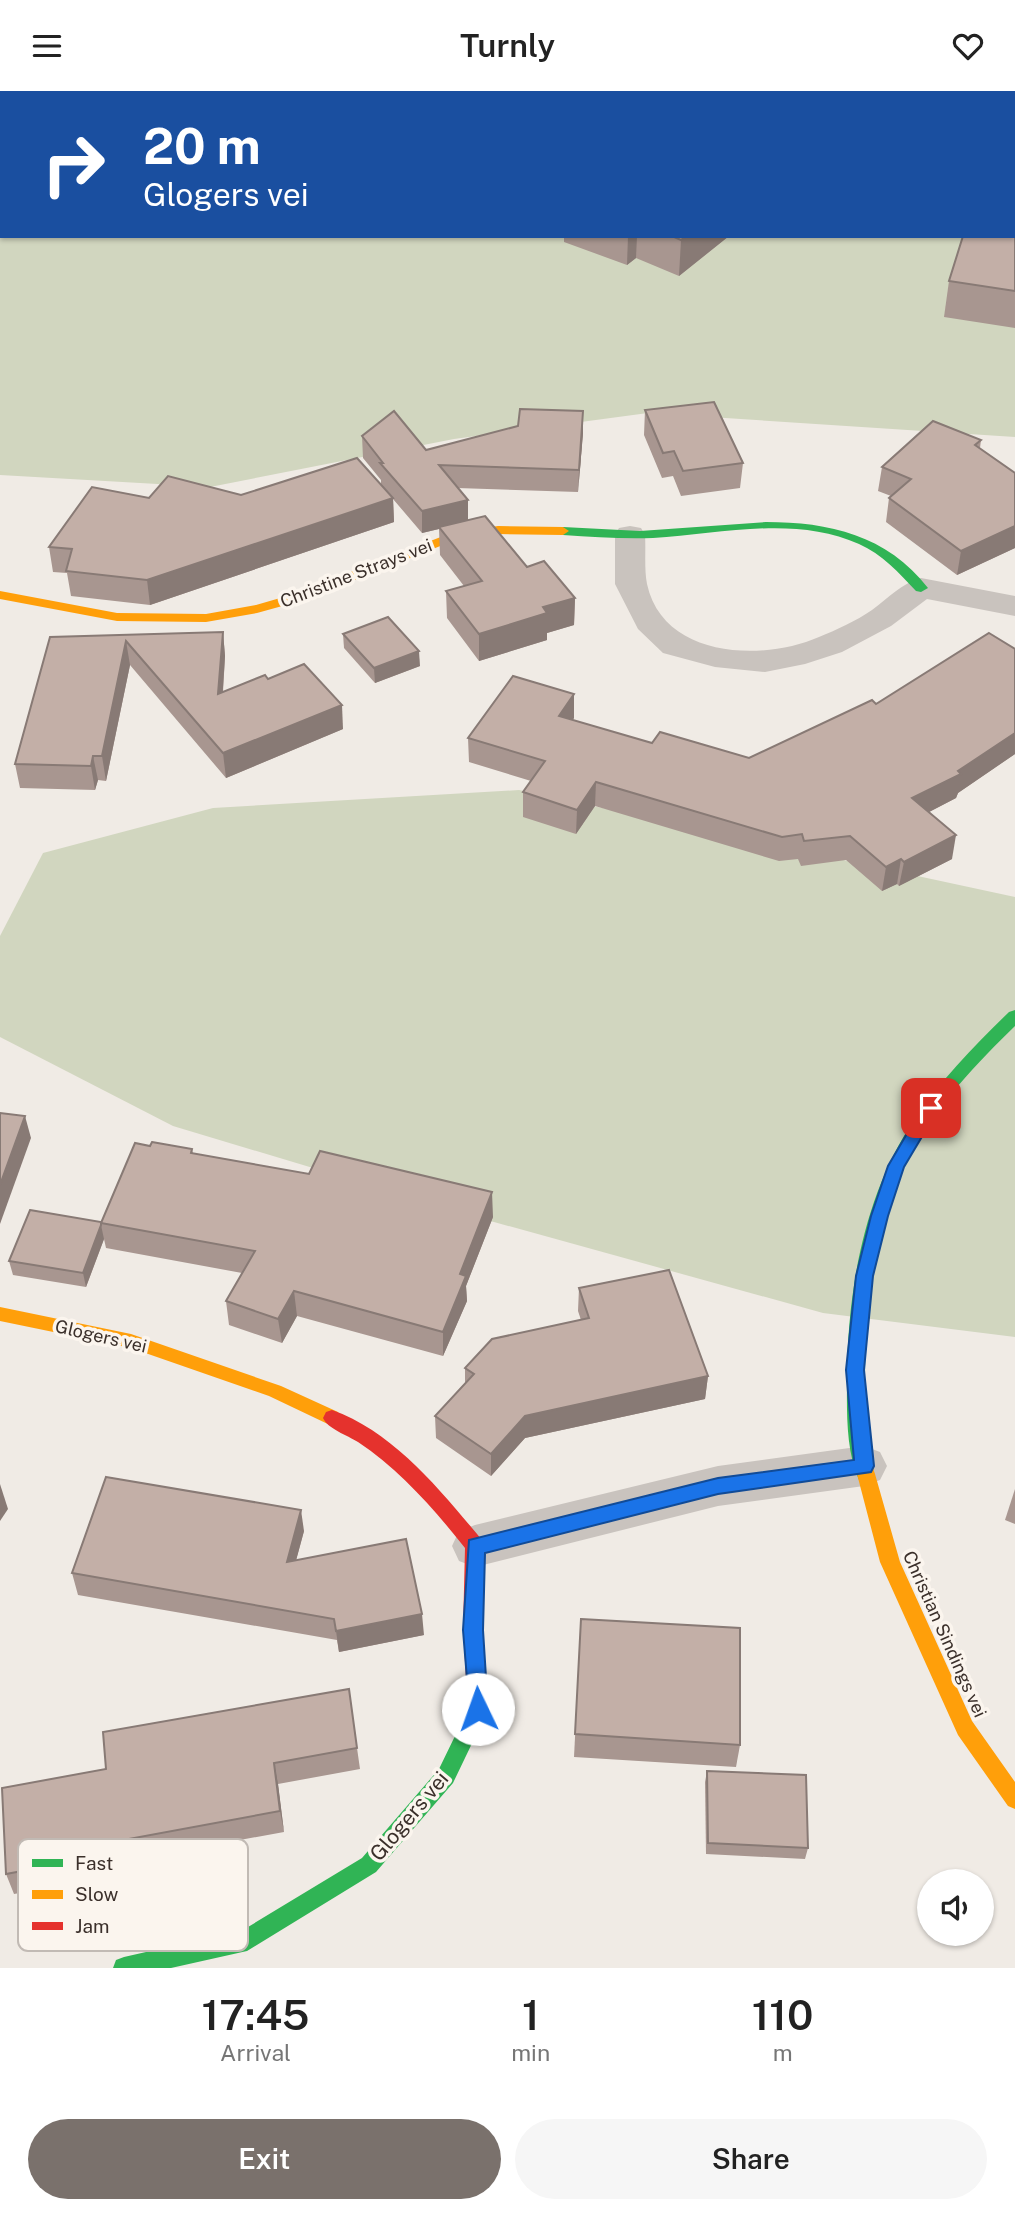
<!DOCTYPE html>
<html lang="en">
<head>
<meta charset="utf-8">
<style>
  body { margin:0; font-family:"Public Sans",sans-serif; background:#f6f6f6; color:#222; height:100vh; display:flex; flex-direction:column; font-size:26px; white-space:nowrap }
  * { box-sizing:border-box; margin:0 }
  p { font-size:23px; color:#767676 }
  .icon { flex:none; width:38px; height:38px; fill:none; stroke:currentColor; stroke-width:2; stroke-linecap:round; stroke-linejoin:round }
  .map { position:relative; height:1877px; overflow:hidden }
  .panel { display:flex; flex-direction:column; background:#fff; flex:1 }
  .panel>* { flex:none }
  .hud { position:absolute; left:0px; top:0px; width:1015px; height:147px; box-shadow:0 2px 5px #0004; background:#1a4fa0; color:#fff; overflow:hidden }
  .controls { position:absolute; left:917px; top:1778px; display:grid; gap:14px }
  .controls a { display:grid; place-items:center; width:77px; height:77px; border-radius:50%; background:#fff; box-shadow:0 2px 5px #0004; font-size:35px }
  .pin { position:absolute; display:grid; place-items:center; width:60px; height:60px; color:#fff; margin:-30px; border-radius:14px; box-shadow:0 4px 10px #0006 }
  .me { position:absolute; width:77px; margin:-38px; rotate:357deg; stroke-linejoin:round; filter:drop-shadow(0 0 5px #0008) }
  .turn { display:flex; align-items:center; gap:24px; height:147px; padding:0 28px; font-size:32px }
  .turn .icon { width:91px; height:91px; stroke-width:2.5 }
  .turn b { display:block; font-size:49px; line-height:60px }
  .eta { display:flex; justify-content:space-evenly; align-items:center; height:119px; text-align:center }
  .eta b { font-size:42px; font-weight:600; line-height:49px }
  .cta { display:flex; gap:14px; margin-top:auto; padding:14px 28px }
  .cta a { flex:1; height:80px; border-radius:42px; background:#7a716c; color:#fff; font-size:28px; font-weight:600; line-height:80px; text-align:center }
  .cta a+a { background:#f6f6f6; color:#222 }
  header { display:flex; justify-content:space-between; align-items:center; height:91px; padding:0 28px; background:#fff; font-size:32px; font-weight:600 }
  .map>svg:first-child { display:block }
  .green { fill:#d1d6bf; fill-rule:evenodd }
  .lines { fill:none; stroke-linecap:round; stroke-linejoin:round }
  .street { fill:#c9c3be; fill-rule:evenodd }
  .fast { fill:#30b455; fill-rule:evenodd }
  .slow { fill:#ff9f0a; fill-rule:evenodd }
  .jam { fill:#e5322d; fill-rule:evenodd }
  .wall { fill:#a89690 }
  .shaded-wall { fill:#887a75 }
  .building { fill:#c3afa7; stroke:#887a75; stroke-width:2 }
  .route { fill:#1a73e8; stroke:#114b97; stroke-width:2 }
  .labels { text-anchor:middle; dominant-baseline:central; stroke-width:7; stroke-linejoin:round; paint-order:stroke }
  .street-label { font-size:18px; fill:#3b302b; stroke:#fbf5ee }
  .near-street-label { font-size:21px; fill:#3b302b; stroke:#fbf5ee }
  .key { fill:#fbf5ee; stroke:#c1bab4; stroke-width:2 }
  .key-label { font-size:19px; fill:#3b302b }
</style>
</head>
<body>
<header><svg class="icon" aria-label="menu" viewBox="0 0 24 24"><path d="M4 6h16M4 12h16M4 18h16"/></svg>Turnly<svg class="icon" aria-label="heart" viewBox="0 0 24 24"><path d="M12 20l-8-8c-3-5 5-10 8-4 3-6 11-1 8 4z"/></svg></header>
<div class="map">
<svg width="1015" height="1877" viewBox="0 0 1015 1877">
  <rect width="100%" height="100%" fill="#f0ebe5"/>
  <g class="green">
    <path d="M0 0H1015V346L648 322 454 348 210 396 0 384ZM2 2H1013V145H2Z"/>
    <path d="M519 699 1015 806V1246L823 1222 476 1126 173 1035 0 946V845L43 762 213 717Z"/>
  </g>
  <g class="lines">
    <g class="street">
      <path d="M630 435 641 437 645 444C646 459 644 478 647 493 663 567 762 571 819 546 836 539 856 530 872 519 888 507 902 492 921 487L1015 505V525L927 508 891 535 842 561 805 573 765 581 715 576 663 562 638 538 615 493V444L619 437Z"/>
      <path d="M864 1355 880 1361 887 1375 880 1389 864 1395 718 1415 475 1476 459 1470 452 1455 459 1440 475 1434 718 1375Z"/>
    </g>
    <g class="fast">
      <path d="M766 431C829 431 887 444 928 497L921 501 916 500C899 482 882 463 859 453 795 424 720 443 653 447 623 448 593 446 563 444L557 440 563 436 640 440Z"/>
      <path d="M1015 919V935C977 972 940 1011 913 1057 875 1124 865 1213 865 1289 865 1305 875 1383 873 1389L866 1391 859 1389C845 1358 847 1316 847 1283 848 1196 865 1102 914 1029 941 989 975 954 1009 921Z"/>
      <path d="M478 1610 485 1612 488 1619 453 1692 376 1781 247 1860 171 1877H113L116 1869 124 1866 243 1839 362 1767 439 1678 471 1612Z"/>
    </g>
    <g class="slow">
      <path d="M498 435 563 436 569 440 563 444 498 443 458 448 304 509 257 522 206 531 117 530 0 508V500L117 522 206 523 256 514 294 503 451 442Z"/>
      <path d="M0 1216 131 1243 281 1295 338 1321 341 1327 338 1333 332 1335 269 1305 131 1257 0 1230Z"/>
      <path d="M866 1375 873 1377 875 1383 900 1471 972 1630 1015 1691V1718L1008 1715 958 1644 880 1471 857 1383 859 1377Z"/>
    </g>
    <path class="jam" d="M332 1319C394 1341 441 1400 482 1449L484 1455 483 1539 488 1619 485 1626 478 1628 471 1626 468 1619 463 1539 465 1457C434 1418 400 1379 358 1351 347 1344 328 1338 323 1327L326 1321Z"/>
  </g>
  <g class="wall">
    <path d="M791 0H1015V81H1013V2H791Z"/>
    <path d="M1015 139V237L944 226 949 190Z"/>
    <path d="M564 145H729L679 185 636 167 627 174 564 151Z"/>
    <path d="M645 319 743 372 740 397 681 405 673 385 662 387 644 344Z"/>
    <path d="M583 342 578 401 457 397 468 429 527 476 575 507 574 534 547 542V549L479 570 447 527 446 500 464 495 440 464 439 438 422 442 393 408 394 431 150 514 71 505 67 482 53 481 49 456 149 407 241 404 381 394V389L363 367 362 345 426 359Z"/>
    <path d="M981 349 980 357 1015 382V457L957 484 886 431 889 407 891 405 878 400 882 376Z"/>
    <path d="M223 541 225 565 223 601 268 588 343 638 226 687 130 574 106 690 98 689 95 699 20 697 15 673 50 546Z"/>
    <path d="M343 543 420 575 375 592 344 557Z"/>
    <path d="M1015 558V663L958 702 956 707 929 721 952 768 899 795 897 793 882 800 846 769 801 775 798 768 779 770 595 715 576 743 523 726V701L531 690 469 671 468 647 574 603V627L572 629 652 652 749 667 876 613Z"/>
    <path d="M150 1055 192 1058 193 1063 493 1126 466 1195 467 1210 443 1265 297 1225 282 1252 229 1234 226 1210 242 1182 106 1157 104 1148 86 1196 13 1184 9 1170 101 1131Z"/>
    <path d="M579 1197 708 1285 705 1308 525 1347 491 1385 436 1347 435 1325 465 1292V1277L581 1229 578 1220Z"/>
    <path d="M1015 1398V1433L1005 1429Z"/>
    <path d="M304 1440 296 1469 424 1544 339 1561 337 1549 78 1504 72 1482Z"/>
    <path d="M581 1528 740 1654 736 1676 574 1666Z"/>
    <path d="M357 1657 360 1678 278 1693 284 1741 103 1774 104 1787 14 1803 6 1783 2 1697Z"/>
    <path d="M707 1680 808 1757 805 1768 706 1763 705 1691Z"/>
  </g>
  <g class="shaded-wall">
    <path d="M628 145H637L636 167 627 174Z"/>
    <path d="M686 145H729L679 185 681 149Z"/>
    <path d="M583 320V342L578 401 579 379Z"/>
    <path d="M393 407 394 431 150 514 147 489Z"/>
    <path d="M468 409V431L422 442V420Z"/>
    <path d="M1015 435V457L957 484 961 460Z"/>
    <path d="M575 507 574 534 547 542V549L479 570V543L543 516Z"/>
    <path d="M223 541 225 565 221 627 218 603Z"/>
    <path d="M126 550 130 574 106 690 102 665Z"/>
    <path d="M419 560 420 575 375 592 374 577Z"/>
    <path d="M574 603V627L558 650 559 625Z"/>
    <path d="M342 614 343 638 226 687 223 662Z"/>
    <path d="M1015 642V663L958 702 956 707 908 732 912 707 958 680Z"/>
    <path d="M93 665 98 689 95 699 91 675Z"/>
    <path d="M596 691 595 715 576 743 577 719Z"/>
    <path d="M956 744 952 768 899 795 904 771Z"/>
    <path d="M901 768 897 793 882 800 886 776Z"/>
    <path d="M25 1025 31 1047 0 1133V1094Z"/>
    <path d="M492 1101 493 1126 466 1195 467 1210 443 1265V1241L460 1183Z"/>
    <path d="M101 1134 104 1148 86 1196 83 1182Z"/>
    <path d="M294 1200 297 1225 282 1252 278 1228Z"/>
    <path d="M708 1285 705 1308 525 1347 491 1385V1363L525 1325Z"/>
    <path d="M0 1393 8 1418 0 1430Z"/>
    <path d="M301 1419 304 1440 290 1492 287 1471Z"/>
    <path d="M422 1523 424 1544 339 1561 336 1540Z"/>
    <path d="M274 1672 278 1693 284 1741 280 1720Z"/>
    <path d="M96 1754 103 1774 104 1787 97 1766Z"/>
  </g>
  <g class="building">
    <path d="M796 0H1015V45H1013V2H797Z"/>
    <path d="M1013 139H1015V200L949 190 963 145H1013Z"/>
    <path d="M672 145H686L681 149Z"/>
    <path d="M714 311 743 372 683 380 674 360 663 362 645 319Z"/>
    <path d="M520 318 583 320 579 379 439 374 468 409 422 420 380 372H383L362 345 394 320 426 359 518 335Z"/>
    <path d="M933 330 981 349 975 354 1015 382V435L961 460 889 407 911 388 882 376Z"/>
    <path d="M357 367 393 407 147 489 66 480 72 458 49 456 92 396 149 407 168 385 241 404Z"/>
    <path d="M485 425 527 476 544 470 575 507 543 516 547 522 479 543 446 500 482 490 439 436Z"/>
    <path d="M388 526 419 560 374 577 343 543Z"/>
    <path d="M223 541 218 603 265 584 268 588 304 573 342 614 223 662 126 550 102 665H93L91 675 15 673 50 546Z"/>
    <path d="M989 542 1015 558V642L958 680 961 683 912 707 956 744 904 771 901 768 886 776 850 745 804 750 802 743 782 746 596 691 577 719 523 701 545 670 468 647 513 585 574 603 559 625 652 652 660 641 749 667 872 609 876 613Z"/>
    <path d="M0 1022 25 1025 0 1094Z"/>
    <path d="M152 1051 192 1058 191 1062 309 1083 320 1060 492 1101 460 1183 466 1185 443 1241 294 1200 278 1228 226 1210 255 1160 101 1132 135 1052 150 1055Z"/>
    <path d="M30 1119 101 1131V1134L83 1182 9 1170Z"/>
    <path d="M669 1179 708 1285 525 1325 491 1363 435 1325 474 1283 465 1277 492 1248 589 1227 579 1197Z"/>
    <path d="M106 1386 301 1419 287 1471 406 1448 422 1523 336 1540 334 1528 72 1482Z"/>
    <path d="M581 1528 740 1537V1654L575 1643Z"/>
    <path d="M349 1598 357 1657 274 1672 280 1720 96 1754 97 1766 6 1783 2 1697 106 1678 103 1641Z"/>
    <path d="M707 1680 806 1684 808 1757 708 1752Z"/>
  </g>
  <path class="route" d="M931 1011 939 1017 904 1076 888 1125 873 1185 864 1279 874 1375 871 1381 718 1403 485 1462 483 1539 488 1618 485 1625 478 1628 470 1625 463 1539 469 1449 718 1387 854 1369 846 1279 856 1185 871 1125 888 1075 925 1012Z"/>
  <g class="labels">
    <g class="street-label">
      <text transform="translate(356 482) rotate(-21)">Christine Strays vei</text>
      <text transform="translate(101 1245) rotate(13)">Glogers vei</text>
      <text transform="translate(945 1543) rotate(66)">Christian Sindings vei</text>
    </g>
    <g class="near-street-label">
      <text transform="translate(409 1725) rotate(-50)">Glogers vei</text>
    </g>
  </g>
  <rect x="18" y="1748" width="230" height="112" rx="10" class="key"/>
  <rect x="32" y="1768" width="31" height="8" fill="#30b455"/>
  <rect x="32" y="1799" width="31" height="9" fill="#ff9f0a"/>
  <rect x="32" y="1831" width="31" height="8" fill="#e5322d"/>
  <g class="key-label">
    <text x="75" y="1779">Fast</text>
    <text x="75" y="1810">Slow</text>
    <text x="75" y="1842">Jam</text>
  </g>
</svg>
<div class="controls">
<a><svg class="icon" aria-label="sound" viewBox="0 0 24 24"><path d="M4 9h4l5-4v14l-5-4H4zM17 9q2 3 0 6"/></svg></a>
</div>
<div class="pin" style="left:931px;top:1017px;background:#d93025"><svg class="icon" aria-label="arrive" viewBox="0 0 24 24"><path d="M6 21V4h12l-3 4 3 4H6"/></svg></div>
<svg class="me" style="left:478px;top:1618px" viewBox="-20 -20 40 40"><circle r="19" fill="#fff"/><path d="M0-13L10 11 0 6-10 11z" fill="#1a73e8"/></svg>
<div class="hud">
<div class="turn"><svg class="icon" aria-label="right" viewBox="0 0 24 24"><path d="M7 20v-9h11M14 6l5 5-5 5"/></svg><div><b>20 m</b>Glogers vei</div></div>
</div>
</div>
<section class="panel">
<div class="eta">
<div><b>17:45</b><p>Arrival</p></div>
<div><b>1</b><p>min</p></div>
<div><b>110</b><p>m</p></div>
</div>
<div class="cta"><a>Exit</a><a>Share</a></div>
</section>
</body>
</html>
